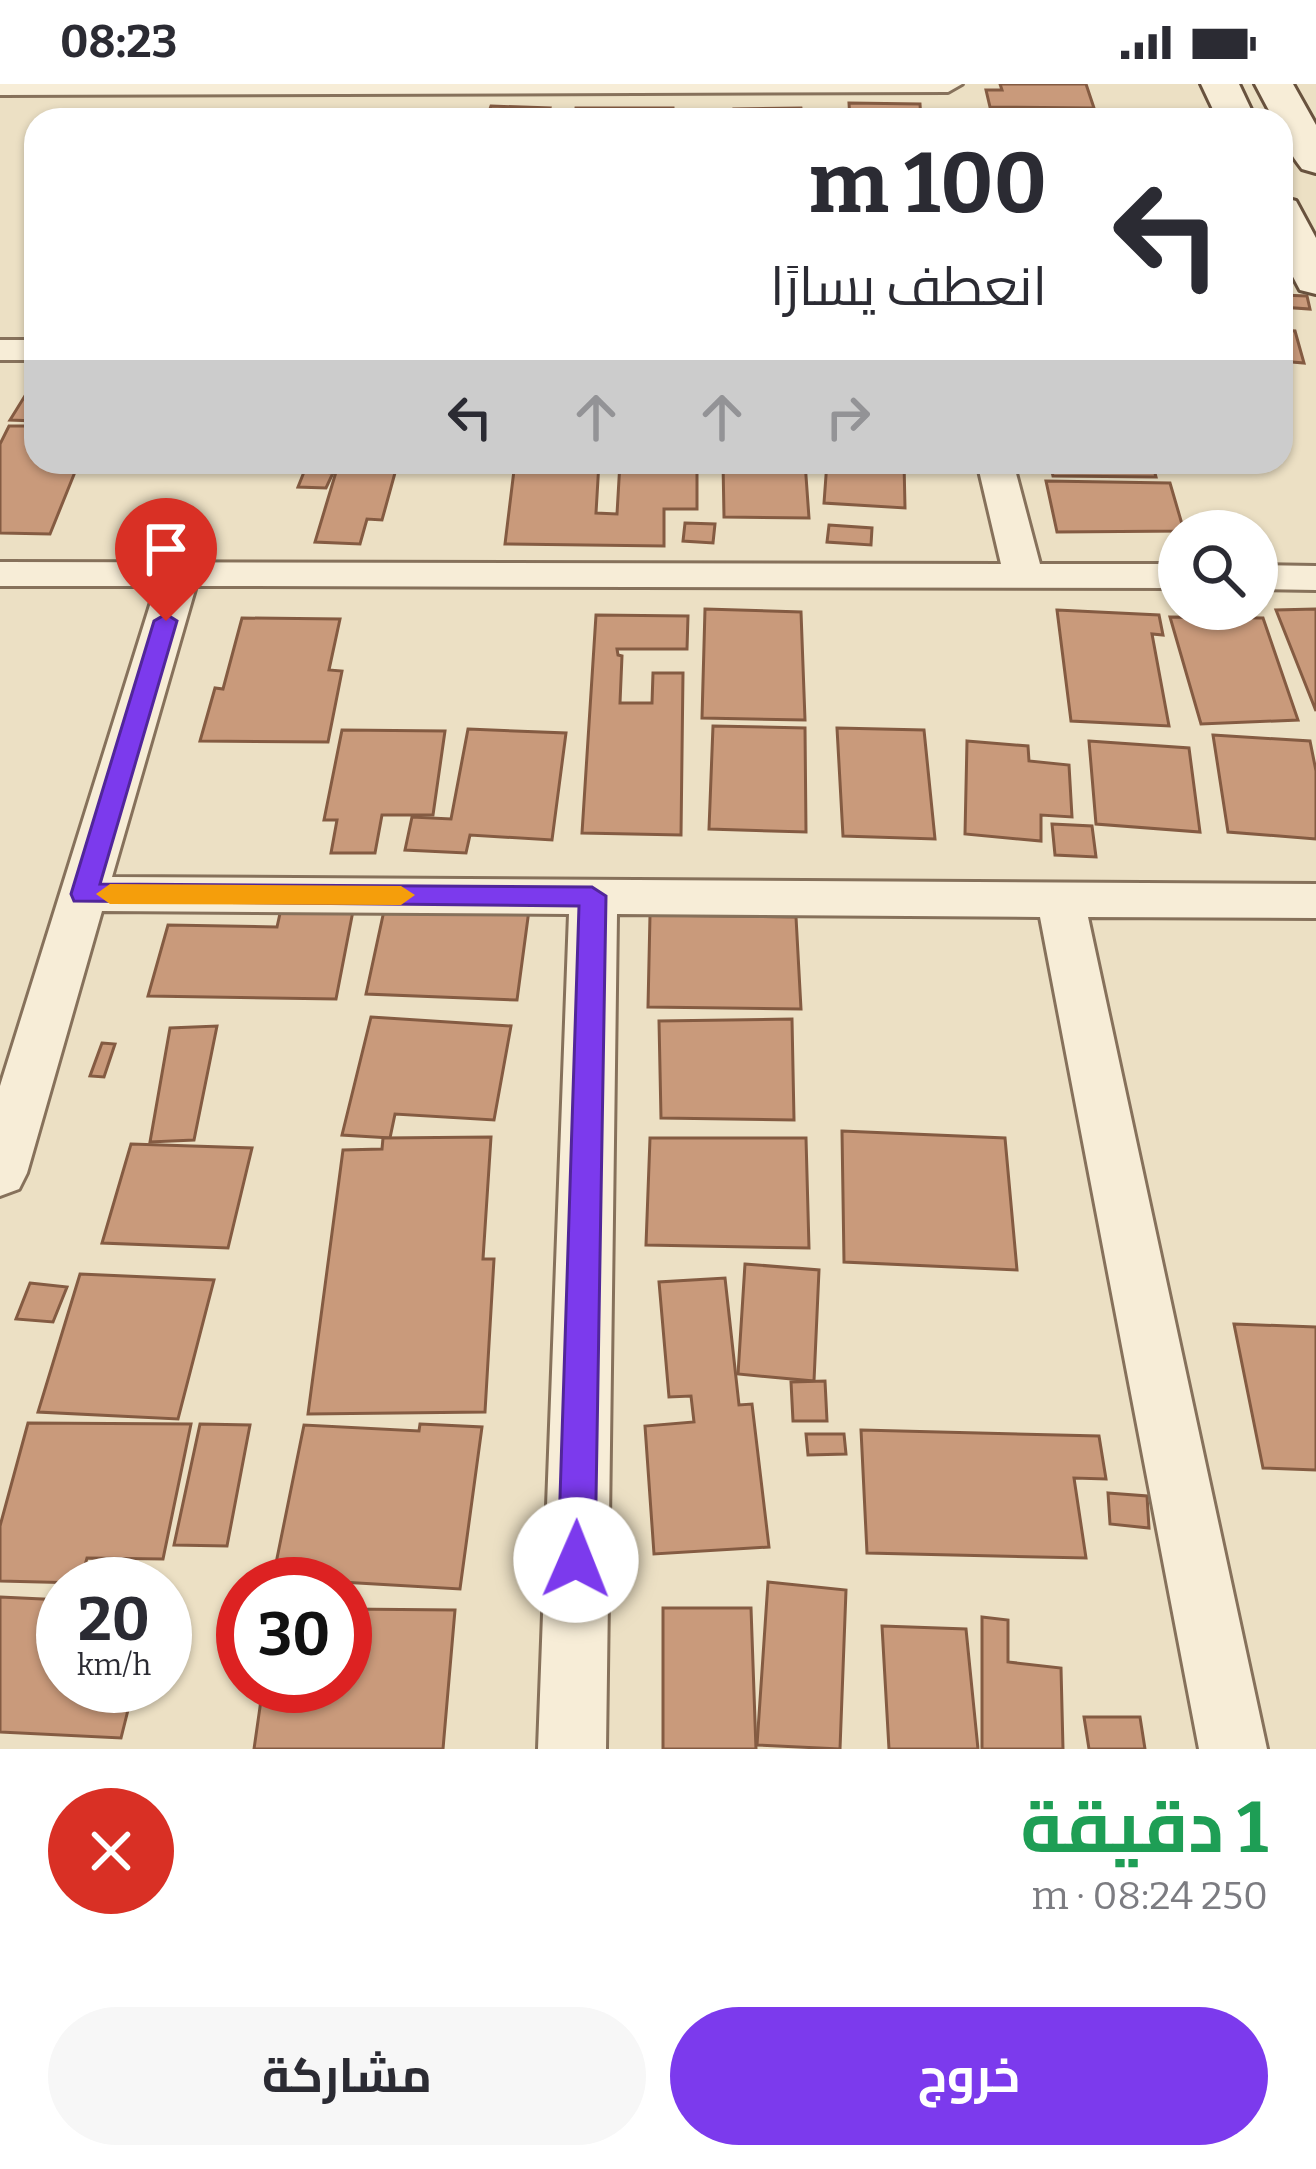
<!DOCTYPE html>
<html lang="ar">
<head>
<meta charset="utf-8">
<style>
  body { margin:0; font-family:Bitter,Cairo,serif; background:#f7f7f7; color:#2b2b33; direction:rtl; height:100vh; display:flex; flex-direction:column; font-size:45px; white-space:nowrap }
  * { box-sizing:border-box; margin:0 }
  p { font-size:39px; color:#7c7c81 }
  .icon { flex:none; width:66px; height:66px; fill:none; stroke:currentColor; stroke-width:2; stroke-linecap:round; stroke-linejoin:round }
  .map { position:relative; height:1665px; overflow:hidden; direction:ltr }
  .drawer { display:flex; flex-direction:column; background:#fff; flex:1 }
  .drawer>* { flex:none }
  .banner { position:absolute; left:24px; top:24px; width:1269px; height:366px; border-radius:36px; box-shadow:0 3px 9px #0004; direction:rtl; background:#fff; color:#2b2b33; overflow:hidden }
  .controls { position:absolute; left:1158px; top:426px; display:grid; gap:24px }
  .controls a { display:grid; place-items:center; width:120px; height:120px; border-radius:50%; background:#fff; box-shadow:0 3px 9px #0004; font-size:60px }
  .speed { position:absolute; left:36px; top:1473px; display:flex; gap:24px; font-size:60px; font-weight:700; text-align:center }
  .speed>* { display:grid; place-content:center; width:156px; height:156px; border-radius:50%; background:#fff; box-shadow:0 3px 9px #0004; line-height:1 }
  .speed small { font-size:30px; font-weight:400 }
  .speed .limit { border:18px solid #d22; background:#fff; color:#111 }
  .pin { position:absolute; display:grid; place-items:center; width:102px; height:102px; color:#fff; margin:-123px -51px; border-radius:50% 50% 50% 0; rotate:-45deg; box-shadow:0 0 12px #0007 }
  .pin .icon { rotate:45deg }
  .me { position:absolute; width:132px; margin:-66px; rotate:1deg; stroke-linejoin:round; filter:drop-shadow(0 0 9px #0008) }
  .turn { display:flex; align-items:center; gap:42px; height:252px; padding:0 48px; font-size:54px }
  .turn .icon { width:156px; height:156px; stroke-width:2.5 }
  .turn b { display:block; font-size:84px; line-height:102px }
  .lanes { display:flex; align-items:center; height:114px; padding:0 48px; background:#0003; justify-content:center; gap:60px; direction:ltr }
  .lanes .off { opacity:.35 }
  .round { display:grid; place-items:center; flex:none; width:126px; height:126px; border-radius:63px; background:#f7f7f7 }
  .summary { display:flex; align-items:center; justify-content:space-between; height:204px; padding:0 48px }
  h1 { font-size:72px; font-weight:700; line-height:90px; color:#1e9e55 }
  .cta { display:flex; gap:24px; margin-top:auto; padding:24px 48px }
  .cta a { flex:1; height:138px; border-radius:72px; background:#7c3aed; color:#fff; font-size:48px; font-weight:700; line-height:138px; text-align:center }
  .cta a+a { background:#f7f7f7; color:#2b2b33 }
  .status { display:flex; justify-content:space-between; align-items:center; height:84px; padding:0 60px; background:#fff; direction:ltr }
  .status svg { height:33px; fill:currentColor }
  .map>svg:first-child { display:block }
  .building { fill:#c99a7b; stroke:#845b42; stroke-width:3 }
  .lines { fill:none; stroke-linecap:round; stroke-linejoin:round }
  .street-casing { stroke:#86715b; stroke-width:6 }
  .secondary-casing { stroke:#68523e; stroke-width:6 }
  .street { fill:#f7edd7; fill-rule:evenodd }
  .secondary { fill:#f7edd7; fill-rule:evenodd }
  .route { fill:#7c3aed; stroke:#51269a; stroke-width:3 }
  .slow { fill:#f59e0b }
</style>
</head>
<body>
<div class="status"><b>08:23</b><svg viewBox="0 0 49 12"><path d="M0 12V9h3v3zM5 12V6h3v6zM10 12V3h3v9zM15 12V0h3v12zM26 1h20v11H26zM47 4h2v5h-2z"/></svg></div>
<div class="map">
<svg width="1316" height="1665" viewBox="0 0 1316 1665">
  <rect width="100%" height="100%" fill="#ece0c4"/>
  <g class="building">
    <path d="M1000 0H1086L1094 24 990 23 986 6H1002Z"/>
    <path d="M849 19 920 20 921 36H850Z"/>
    <path d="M491 22 550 24 547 36H486Z"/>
    <path d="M576 24H673V36H575Z"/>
    <path d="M801 24 803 36H735L734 25Z"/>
    <path d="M1019 29 1094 30 1096 36H1020Z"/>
    <path d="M1281 211 1307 212 1310 225 1281 223Z"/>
    <path d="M1281 246 1295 247 1304 279 1281 277Z"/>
    <path d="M36 294V337L10 336Z"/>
    <path d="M9 342H36V378H79L50 450 0 449V360Z"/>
    <path d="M308 378H326L322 388 333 389 326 404 298 403Z"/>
    <path d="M339 378H398L382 436 367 435 360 460 315 458Z"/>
    <path d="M515 378H599L596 429 617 430 620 378H697V425H664V462L505 460Z"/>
    <path d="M723 378H805L809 434 724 433Z"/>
    <path d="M827 378H904L905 424 824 419Z"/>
    <path d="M1050 378H1152L1156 393 1053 392Z"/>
    <path d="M1046 397 1170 399 1184 447 1057 448Z"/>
    <path d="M685 439 715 440 713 459 683 457Z"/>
    <path d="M829 441 872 444 871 461 827 458Z"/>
    <path d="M705 525 801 528 805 636 702 634Z"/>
    <path d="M1316 525V627L1276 526Z"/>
    <path d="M1057 526 1159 531 1163 551 1152 550 1169 642 1071 637Z"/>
    <path d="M596 531 688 532 687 565H617L618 571 622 572 620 619H652L653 589H683L681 751 582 749Z"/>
    <path d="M1170 533 1263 534 1298 636 1201 640Z"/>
    <path d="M242 534 340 535 329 586 342 587 328 658 200 657 215 604 223 605Z"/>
    <path d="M713 642 805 644 806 748 709 745Z"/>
    <path d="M837 644 924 646 935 755 843 752Z"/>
    <path d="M468 645 566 649 552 756 470 751 466 769 405 766 412 733 451 735Z"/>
    <path d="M342 646 445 647 433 731H382L375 769H331L337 736H324Z"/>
    <path d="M1213 651 1310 657 1316 687V755L1228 748Z"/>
    <path d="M967 657 1028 662 1029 677 1069 681 1072 733 1041 731V757L965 750Z"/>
    <path d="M1089 657 1189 664 1200 748 1096 740Z"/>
    <path d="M1052 740 1092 742 1096 773 1055 771Z"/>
    <path d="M385 822 529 826 517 916 366 910Z"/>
    <path d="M281 825 353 827 336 915 148 912 168 841 277 843Z"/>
    <path d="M650 831 796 833 801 925 648 923Z"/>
    <path d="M371 933 511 942 494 1036 395 1030 390 1054 342 1051Z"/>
    <path d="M792 935 794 1036 661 1034 659 937Z"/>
    <path d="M217 942 194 1056 150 1058 170 944Z"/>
    <path d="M102 959 115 960 104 993 90 992Z"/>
    <path d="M842 1047 1005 1054 1017 1186 844 1178Z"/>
    <path d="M491 1053 483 1175H494L485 1328 308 1330 343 1066 382 1065 383 1054Z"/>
    <path d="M650 1054H806L809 1164 646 1161Z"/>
    <path d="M131 1060 252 1064 228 1164 102 1159Z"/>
    <path d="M745 1180 819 1186 814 1297 738 1290Z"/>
    <path d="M80 1190 214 1196 178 1335 38 1328Z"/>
    <path d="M725 1194 739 1321 752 1320 769 1463 654 1470 645 1342 694 1338 691 1312 669 1313 659 1198Z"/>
    <path d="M30 1199 67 1203 53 1238 16 1235Z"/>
    <path d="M1234 1240 1316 1243V1386L1263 1384Z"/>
    <path d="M825 1297 827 1337H793L791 1298Z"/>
    <path d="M28 1339 191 1340 163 1475 87 1474 80 1499 0 1497V1442Z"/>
    <path d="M200 1340 250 1341 227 1462 174 1461Z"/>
    <path d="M420 1340 482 1343 460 1505 273 1494 304 1341 419 1347Z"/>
    <path d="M861 1346 1099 1352 1106 1395 1074 1394 1086 1474 867 1469Z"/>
    <path d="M806 1350H844L846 1370 808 1371Z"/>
    <path d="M1108 1409 1147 1412 1149 1444 1110 1440Z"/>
    <path d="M768 1498 846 1506 840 1665 757 1661Z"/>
    <path d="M0 1513 63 1516V1602H134L121 1654 0 1648Z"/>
    <path d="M663 1524H751L756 1665H663Z"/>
    <path d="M345 1525 455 1526 443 1665H254L263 1602H345Z"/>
    <path d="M982 1533 1008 1536V1578L1061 1584 1063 1665H982Z"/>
    <path d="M882 1542 966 1545 978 1665H889Z"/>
    <path d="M1084 1633H1140L1145 1665H1089Z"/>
  </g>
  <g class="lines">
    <defs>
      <g id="street">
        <path d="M0 0H962L948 8 0 11Z"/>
        <rect x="0" y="256" width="36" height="20"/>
        <path d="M977 378H1013L1040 480H1179V504L196 502 112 793 1316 800V834L1088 833 1267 1665H1199L1040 833 617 830 606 1665H538L569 830 102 827 27 1089 19 1105 0 1112V1002L156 502H0V478L1001 480Z"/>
        <path d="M1257 481 1316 482V506L1257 505Z"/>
      </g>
      <g id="secondary">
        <path d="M1201 0H1239L1256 36H1218Z"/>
        <path d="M1255 0H1293L1316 41V89L1302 85C1291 71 1281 54 1281 36H1274Z"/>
        <path d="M1281 113 1296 117 1316 154V210L1300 206 1281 170Z"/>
      </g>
    </defs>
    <use href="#street" class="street-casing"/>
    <use href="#secondary" class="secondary-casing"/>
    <use href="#street" class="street"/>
    <use href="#secondary" class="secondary"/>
  </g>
  <path class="route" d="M166 530 177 537 100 800 592 803 606 812 595 1476 589 1488 576 1493 563 1488 558 1476 579 822 74 817 71 810 154 537Z"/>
  <path class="slow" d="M110 800 401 802 415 811 401 821 110 820 96 810Z"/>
</svg>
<div class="controls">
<a><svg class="icon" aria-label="search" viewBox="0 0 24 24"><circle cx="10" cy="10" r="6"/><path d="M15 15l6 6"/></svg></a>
</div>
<div class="speed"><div>20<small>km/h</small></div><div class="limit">30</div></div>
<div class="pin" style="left:166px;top:537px;background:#d93025"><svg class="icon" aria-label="arrive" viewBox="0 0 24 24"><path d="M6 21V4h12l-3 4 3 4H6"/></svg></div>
<svg class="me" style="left:576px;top:1476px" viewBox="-20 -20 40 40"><circle r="19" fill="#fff"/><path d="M0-13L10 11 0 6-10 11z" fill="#7c3aed"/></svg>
<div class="banner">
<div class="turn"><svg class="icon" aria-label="left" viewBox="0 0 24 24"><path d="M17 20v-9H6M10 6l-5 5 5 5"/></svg><div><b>100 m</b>انعطف يسارًا</div></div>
<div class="lanes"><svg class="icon" aria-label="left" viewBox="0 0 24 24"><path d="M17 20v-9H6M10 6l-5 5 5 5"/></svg><svg class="icon off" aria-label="ahead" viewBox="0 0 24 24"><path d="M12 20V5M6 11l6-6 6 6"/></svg><svg class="icon off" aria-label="ahead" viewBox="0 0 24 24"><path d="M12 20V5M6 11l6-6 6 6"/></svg><svg class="icon off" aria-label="right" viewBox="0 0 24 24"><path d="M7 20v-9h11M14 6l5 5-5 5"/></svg></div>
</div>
</div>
<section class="drawer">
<div class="summary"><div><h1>1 دقيقة</h1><p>250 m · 08:24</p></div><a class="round" style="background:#d93025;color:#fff"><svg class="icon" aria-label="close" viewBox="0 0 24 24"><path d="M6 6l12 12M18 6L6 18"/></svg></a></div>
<div class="cta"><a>خروج</a><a>مشاركة</a></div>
</section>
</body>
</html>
